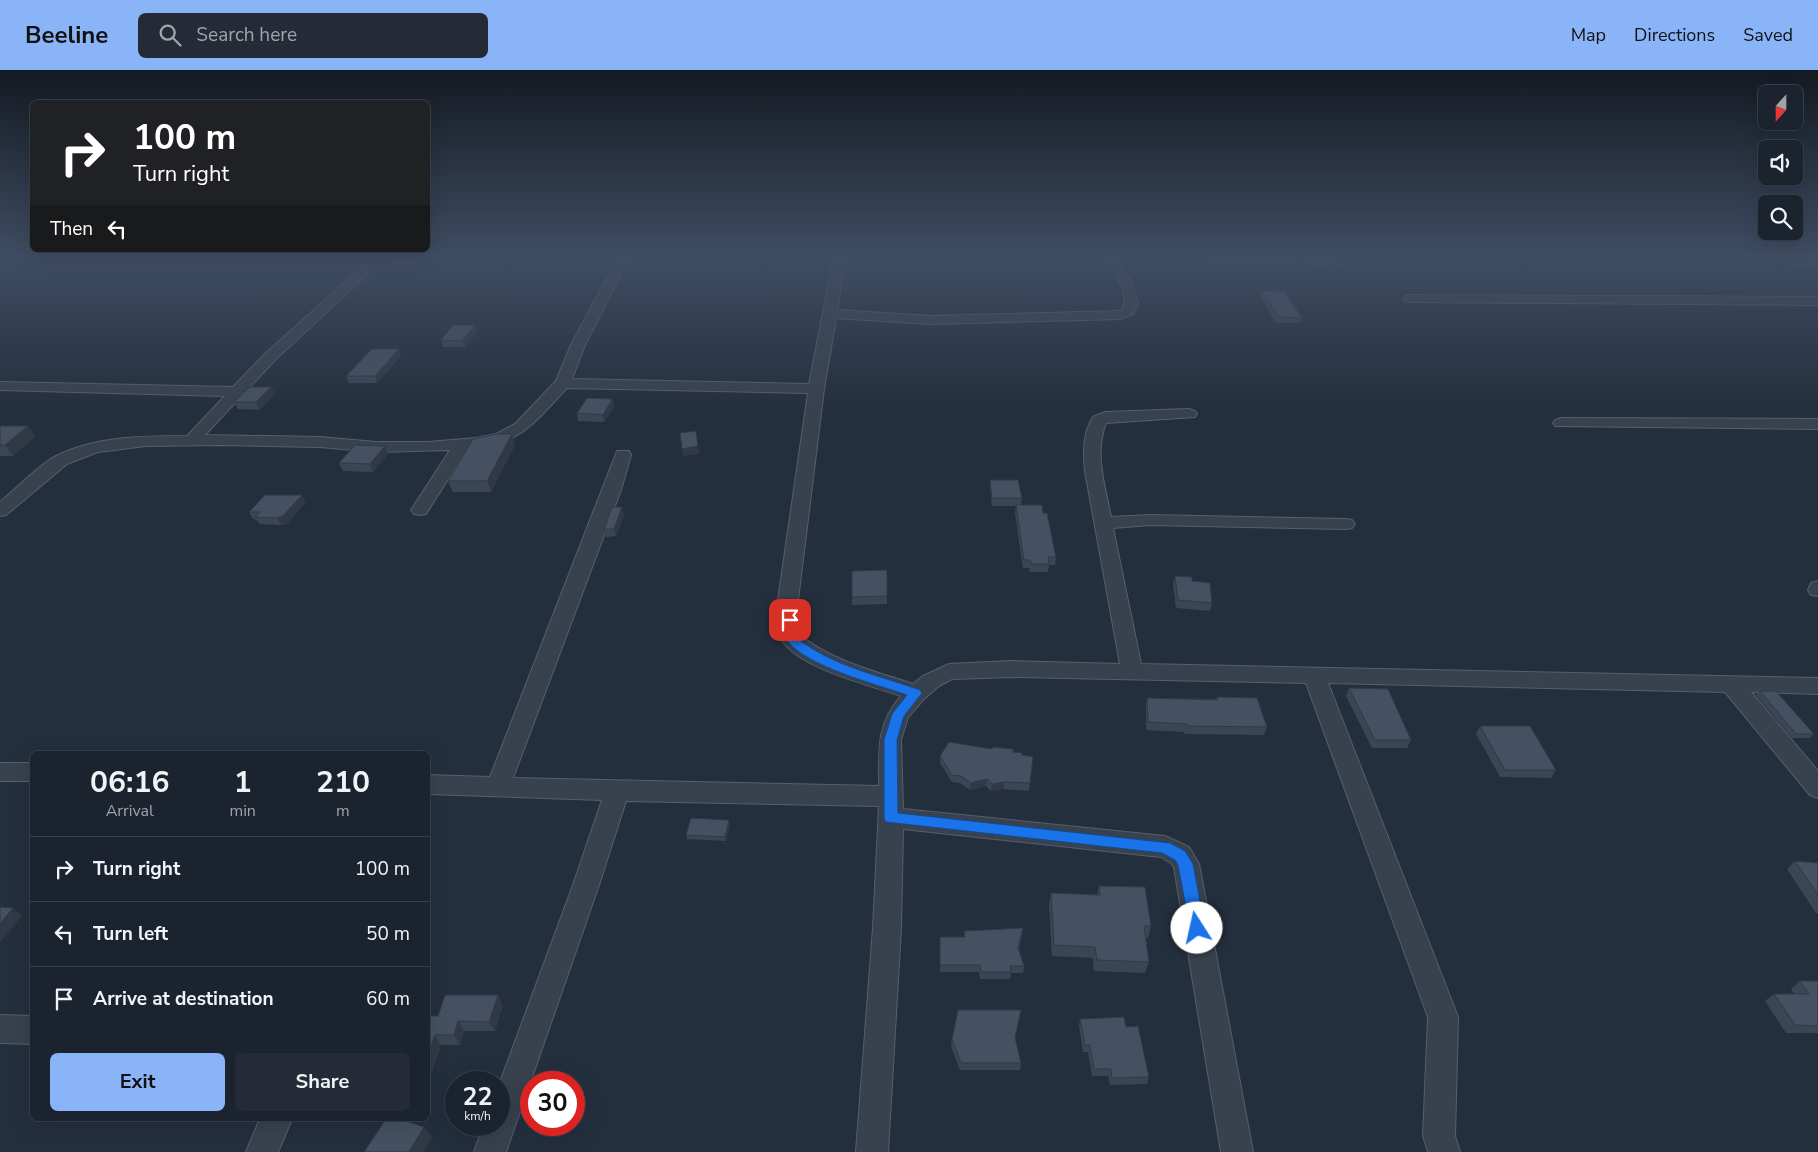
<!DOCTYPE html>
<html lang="en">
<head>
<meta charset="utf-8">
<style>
  body { margin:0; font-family:"Nunito Sans",sans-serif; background:#242b36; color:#f1f3f6; height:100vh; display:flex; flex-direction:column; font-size:19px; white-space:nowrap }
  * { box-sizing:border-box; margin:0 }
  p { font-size:16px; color:#a0a4aa }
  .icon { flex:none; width:28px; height:28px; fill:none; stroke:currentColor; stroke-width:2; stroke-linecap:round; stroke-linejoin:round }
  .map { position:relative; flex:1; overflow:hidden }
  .drawer { position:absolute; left:30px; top:681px; width:400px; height:370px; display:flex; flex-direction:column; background:#1b232e; border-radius:8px; box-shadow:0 5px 20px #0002,0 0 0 1px #39404a }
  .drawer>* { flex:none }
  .top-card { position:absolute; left:30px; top:30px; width:400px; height:152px; border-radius:8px; box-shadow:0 5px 20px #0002,0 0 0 1px #39404a; background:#202124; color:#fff; overflow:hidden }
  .needle { width:32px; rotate:201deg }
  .tools { position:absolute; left:1758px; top:15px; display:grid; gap:10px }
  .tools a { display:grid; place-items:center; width:45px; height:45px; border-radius:8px; background:#1b232e; box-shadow:0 5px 20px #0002,0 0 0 1px #39404a; font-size:25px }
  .speed { position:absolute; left:445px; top:1001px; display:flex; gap:10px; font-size:25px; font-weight:700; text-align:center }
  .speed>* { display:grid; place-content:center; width:65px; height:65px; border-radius:50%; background:#1b232e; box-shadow:0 5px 20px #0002,0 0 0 1px #39404a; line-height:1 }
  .speed small { font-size:12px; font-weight:400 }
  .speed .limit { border:8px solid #d22; background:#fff; color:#111 }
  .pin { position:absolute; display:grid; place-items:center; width:42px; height:42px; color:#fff; margin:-21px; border-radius:10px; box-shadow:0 2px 8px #0006 }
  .me { position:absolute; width:55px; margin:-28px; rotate:350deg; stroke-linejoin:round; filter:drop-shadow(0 0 4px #0008) }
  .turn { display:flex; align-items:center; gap:18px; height:105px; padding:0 20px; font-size:22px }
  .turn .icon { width:65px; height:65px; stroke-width:2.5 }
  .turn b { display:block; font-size:35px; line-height:42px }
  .then { display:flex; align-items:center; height:48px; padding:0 20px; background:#0003; gap:10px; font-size:19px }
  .eta { display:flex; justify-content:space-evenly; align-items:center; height:85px; text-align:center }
  .eta b { font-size:30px; font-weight:700; line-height:35px }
  .cta { display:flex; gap:10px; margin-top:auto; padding:10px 20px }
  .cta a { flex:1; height:58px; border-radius:8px; background:#8ab4f8; color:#111; font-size:20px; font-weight:700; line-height:58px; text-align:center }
  .cta a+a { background:#242b36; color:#f1f3f6 }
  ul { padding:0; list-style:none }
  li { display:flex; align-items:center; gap:15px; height:65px; padding:0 20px; border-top:1px solid #39404a }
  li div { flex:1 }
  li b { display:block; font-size:19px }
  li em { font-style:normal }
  header { display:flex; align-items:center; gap:30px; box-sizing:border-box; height:70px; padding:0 25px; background:#8ab4f8; color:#111 }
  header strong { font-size:24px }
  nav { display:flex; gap:28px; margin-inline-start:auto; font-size:18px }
  .search { width:350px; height:45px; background:#242b36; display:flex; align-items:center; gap:12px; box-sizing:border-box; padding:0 18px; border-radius:8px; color:#a0a4aa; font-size:19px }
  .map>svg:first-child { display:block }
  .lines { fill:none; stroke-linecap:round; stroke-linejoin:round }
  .minor-casing { stroke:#565f6c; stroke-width:2 }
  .minor { fill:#38414e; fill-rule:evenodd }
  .wall { fill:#3b4654 }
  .shaded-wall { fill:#303945 }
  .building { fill:#455162; stroke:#303945 }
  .route { fill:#1a73e8; stroke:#114b97 }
</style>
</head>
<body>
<header>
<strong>Beeline</strong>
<div class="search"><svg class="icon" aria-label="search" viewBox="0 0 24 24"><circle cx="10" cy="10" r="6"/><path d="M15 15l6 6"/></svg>Search here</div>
<nav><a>Map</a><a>Directions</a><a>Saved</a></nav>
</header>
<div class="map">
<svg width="1818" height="1082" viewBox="0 0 1818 1082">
  <rect width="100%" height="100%" fill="#242f3e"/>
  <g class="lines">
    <defs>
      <g id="minor">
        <path d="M373 187H386L276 289 205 365 320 367 376 372H428L476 368 496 364 515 354 556 311 571 275 618 187H630L585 275 572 309 809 314 834 187H846L837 240 930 246 1118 241 1123 238C1128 219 1114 201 1103 187H1116L1131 211 1138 233 1133 244 1120 249 930 254 836 248 824 319 798 530 801 566C833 591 874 601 913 614L923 606 949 594 1011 591 1120 594 1085 401C1083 382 1083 363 1093 347L1105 342 1189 339 1195 341 1197 344 1195 347 1106 353C1094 384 1105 416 1111 447L1150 445 1346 449 1352 450 1355 454 1352 458 1346 459 1150 455 1113 458 1141 594 1818 608V624L1751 622 1818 701V728L1810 725 1725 622 1328 613 1458 947 1455 1066 1460 1082H1428L1423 1066 1428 947 1306 613 1011 607 952 609 939 616 924 629 908 647 901 670 903 739 1165 766 1189 777 1199 794 1253 1082H1221L1174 797 1171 793 1161 787 903 759 901 858 888 1082H856L873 858 879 736 626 731 599 815 506 1082H474L484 1055H499V1015L573 815 602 730 428 724V705L490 707 617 381H629L631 385 621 420 513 708 879 716C879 680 876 654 901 626 869 615 798 598 781 569L778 530 808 323 567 318C532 355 521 374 467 379L426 444 420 445 414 444 411 440 450 380 376 382 320 377 223 375 146 376 98 382 67 394 6 445 0 446V432C15 420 40 394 56 386 96 366 144 366 187 366L225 326 0 320V312L233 317 266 283Z"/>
        <path d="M1203 187H1300L1294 191H1209Z"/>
        <path d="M1303 187C1316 187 1331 187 1340 196L1334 200 1305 190Z"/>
        <path d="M1769 187H1799L1818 190V198L1775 191Z"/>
        <path d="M1410 225 1818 227V235L1405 232 1403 229 1405 226Z"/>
        <path d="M1561 348 1818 349V359L1555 356 1553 353 1555 350Z"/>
        <path d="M1818 511V526L1811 525 1808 520 1811 513Z"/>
        <rect x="0" y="693" width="32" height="18"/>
        <path d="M0 945 32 946V974L0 973Z"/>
        <path d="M260 1049H292L278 1082H246Z"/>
      </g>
    </defs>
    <use href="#minor" class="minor-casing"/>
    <use href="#minor" class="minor"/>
  </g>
  <g class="wall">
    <path d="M438 187 428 198H391L390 194Z"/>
    <path d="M1262 221 1302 248 1300 253H1276L1260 226Z"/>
    <path d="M475 255 477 262 465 277H443L441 270Z"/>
    <path d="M399 279 401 286 377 313H349L346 306Z"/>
    <path d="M271 317 275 324 259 340 238 339 234 332Z"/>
    <path d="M612 329 614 337 604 352 578 351 577 343Z"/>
    <path d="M0 356H28L35 367 13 386H0Z"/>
    <path d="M512 364 515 375 491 422H453L448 411Z"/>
    <path d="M388 384 373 402 343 401 339 393Z"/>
    <path d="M990 410 1022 428 1021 435 1043 443 1056 487 1055 495H1049L1048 502H1030L1029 498H1023L1015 443 1016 436H992L990 417Z"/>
    <path d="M302 425 305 433 287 454 281 455 260 454 257 450 253 449 249 442Z"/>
    <path d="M624 445 616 466 606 467 604 459Z"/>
    <path d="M887 500V534L852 535V527Z"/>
    <path d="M1175 506 1212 533 1210 541 1176 538 1173 514Z"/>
    <path d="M1349 618 1411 670 1407 678H1372L1346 626Z"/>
    <path d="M1760 621 1814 664 1810 668H1792L1756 625Z"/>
    <path d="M1217 627 1267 657 1264 665 1185 664 1184 662 1146 660V636L1147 628 1216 629Z"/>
    <path d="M1480 656 1556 700 1551 708 1500 707 1476 664Z"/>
    <path d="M1013 682 1022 685 1033 687 1029 721 1003 719 991 721 986 716 970 720 960 713 952 712 940 693V686Z"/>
    <path d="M730 753 726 771 687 769 686 765Z"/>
    <path d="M1795 791 1818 793V843H1816L1787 799Z"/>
    <path d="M1099 816 1151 856 1148 868H1145L1149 892 1145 903 1094 901 1093 888 1052 886 1049 835 1051 823 1097 825Z"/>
    <path d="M964 861 1022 865 1019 879 1024 896 1023 903H1011L1010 909H980L979 902H940V867H964Z"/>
    <path d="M1800 911H1818V963H1786L1765 931 1774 924H1794L1791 919Z"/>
    <path d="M503 935 495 961H464L460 975H441L428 1013 438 946Z"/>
    <path d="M1020 947 1015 968 1021 993 1020 1000H960L951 976 952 969Z"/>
    <path d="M1080 949 1126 957 1149 1007 1147 1014 1110 1015 1108 1006H1092L1088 982H1083L1079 956Z"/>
  </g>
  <g class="shaded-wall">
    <path d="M434 187H438L428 198 427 195Z"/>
    <path d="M475 255 477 262 465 277 462 271Z"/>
    <path d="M399 279 401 286 377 313 375 306Z"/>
    <path d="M271 317 275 324 259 340 256 332Z"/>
    <path d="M612 329 614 337 604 352 603 345Z"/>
    <path d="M28 356 35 367 13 386 5 375Z"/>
    <path d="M512 364 515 375 491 422 487 411Z"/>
    <path d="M385 376 388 384 373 402 370 394Z"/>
    <path d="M698 376 700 384 683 386 682 379Z"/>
    <path d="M302 425 305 433 287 454 281 455 277 448Z"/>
    <path d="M622 437 624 445 616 466 614 459Z"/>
    <path d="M987 709 986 716 970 720 971 713Z"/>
    <path d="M1004 712 1003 719 991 721 992 714Z"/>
    <path d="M729 750 730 753 726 771 725 767Z"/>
    <path d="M13 838 22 846 0 873V854Z"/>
    <path d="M498 925 503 935 495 961 489 952Z"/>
    <path d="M458 951 464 961 460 975 454 965Z"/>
    <path d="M435 965 441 975 428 1013V984Z"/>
    <path d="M424 1057 432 1067 423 1082H409Z"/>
  </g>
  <g class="building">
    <path d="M398 187H434L427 195 390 194Z"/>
    <path d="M1262 221H1284L1302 248 1278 247Z"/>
    <path d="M453 255H475L462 271 441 270Z"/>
    <path d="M372 279H399L375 306H346Z"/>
    <path d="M250 317H271L256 332H234Z"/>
    <path d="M587 328 612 329 603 345 577 343Z"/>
    <path d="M0 356H28L5 375H0Z"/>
    <path d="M696 361 698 376 682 379 680 363Z"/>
    <path d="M496 364H512L487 411H448L473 369Z"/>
    <path d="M355 375 385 376 370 394 339 393Z"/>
    <path d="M990 410H1018L1022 428H992Z"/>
    <path d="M265 425H302L283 446 277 448 255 447 260 442H249Z"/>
    <path d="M1016 435H1042L1043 443H1047L1056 487H1048L1049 494H1031L1030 490H1024Z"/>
    <path d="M612 437H622L614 459H604Z"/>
    <path d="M887 500V526L852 527V501Z"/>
    <path d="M1175 506 1192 507V511L1210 513 1212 533 1178 530Z"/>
    <path d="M1349 618 1388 619 1411 670H1375Z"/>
    <path d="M1760 621H1776L1814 664H1796Z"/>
    <path d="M1217 627 1257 628 1267 657 1188 656 1186 654 1148 652 1147 628 1218 630Z"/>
    <path d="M1480 656H1530L1556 700H1505Z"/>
    <path d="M949 672 992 679 993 677 1013 679V682L1022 683V685L1033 687 1030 713 1004 712 992 714 987 709 971 713 961 706 952 705 940 686Z"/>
    <path d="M691 748 729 750 725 767 686 765Z"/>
    <path d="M1795 791 1818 793V825Z"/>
    <path d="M1099 816 1145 817 1151 856H1144L1149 892 1097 890 1095 877 1054 875 1051 823 1100 825Z"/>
    <path d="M0 837 13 838 0 854Z"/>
    <path d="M1023 858 1018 878 1024 896H1010L1011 902H981L980 895H940V867H965L964 861Z"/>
    <path d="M1800 911H1818V956L1795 955 1774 924H1809Z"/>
    <path d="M445 925H498L489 952 458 951 454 965H435L428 984V946H438Z"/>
    <path d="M958 940H1021L1015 967 1021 993H961L952 969Z"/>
    <path d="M1124 947 1126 957 1138 956 1149 1007 1112 1008 1111 999H1094L1090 975H1085L1080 949Z"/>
    <path d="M386 1049H400L424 1057 409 1082H364Z"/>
  </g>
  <linearGradient id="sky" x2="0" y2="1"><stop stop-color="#141a22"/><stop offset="0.55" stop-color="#3f4d63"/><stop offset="1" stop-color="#3f4d63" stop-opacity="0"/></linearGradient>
  <rect width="1818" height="339" fill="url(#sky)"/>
  <path class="route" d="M790 546 795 550 797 568C832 596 878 605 920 620L922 623 904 646 897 670 898 743 1170 773 1185 781 1193 794 1205 858 1202 863 1197 865 1191 863 1178 795 1175 790 1162 783 886 752 884 748V670L892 644 907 625C876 614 804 596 786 569L784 550Z"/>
</svg>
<div class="tools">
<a><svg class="needle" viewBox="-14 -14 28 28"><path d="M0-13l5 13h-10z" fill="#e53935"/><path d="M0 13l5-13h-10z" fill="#a0a4aa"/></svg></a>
<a><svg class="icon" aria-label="sound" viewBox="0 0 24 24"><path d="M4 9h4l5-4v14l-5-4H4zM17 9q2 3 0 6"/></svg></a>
<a><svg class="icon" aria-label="search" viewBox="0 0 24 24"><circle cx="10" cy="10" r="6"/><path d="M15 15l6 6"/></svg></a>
</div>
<div class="speed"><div>22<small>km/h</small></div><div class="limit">30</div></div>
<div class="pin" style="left:790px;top:550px;background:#d93025"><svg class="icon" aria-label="arrive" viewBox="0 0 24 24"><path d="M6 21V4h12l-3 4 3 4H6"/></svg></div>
<svg class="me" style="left:1197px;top:858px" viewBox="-20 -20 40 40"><circle r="19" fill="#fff"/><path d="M0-13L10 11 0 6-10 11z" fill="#1a73e8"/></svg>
<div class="top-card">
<div class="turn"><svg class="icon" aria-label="right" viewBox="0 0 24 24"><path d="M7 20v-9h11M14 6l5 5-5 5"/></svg><div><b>100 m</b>Turn right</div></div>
<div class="then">Then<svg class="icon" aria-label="left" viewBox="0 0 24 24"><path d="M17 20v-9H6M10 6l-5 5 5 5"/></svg></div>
</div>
<section class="drawer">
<div class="eta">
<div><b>06:16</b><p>Arrival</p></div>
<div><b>1</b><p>min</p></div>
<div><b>210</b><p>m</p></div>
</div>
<ul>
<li><svg class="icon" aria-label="right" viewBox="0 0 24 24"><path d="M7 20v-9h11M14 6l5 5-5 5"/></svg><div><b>Turn right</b></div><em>100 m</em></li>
<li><svg class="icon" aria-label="left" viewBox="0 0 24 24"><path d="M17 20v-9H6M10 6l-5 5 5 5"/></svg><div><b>Turn left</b></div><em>50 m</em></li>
<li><svg class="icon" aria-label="arrive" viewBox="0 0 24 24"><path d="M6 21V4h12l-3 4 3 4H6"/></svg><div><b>Arrive at destination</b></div><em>60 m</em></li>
</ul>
<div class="cta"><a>Exit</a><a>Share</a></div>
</section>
</div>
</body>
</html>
